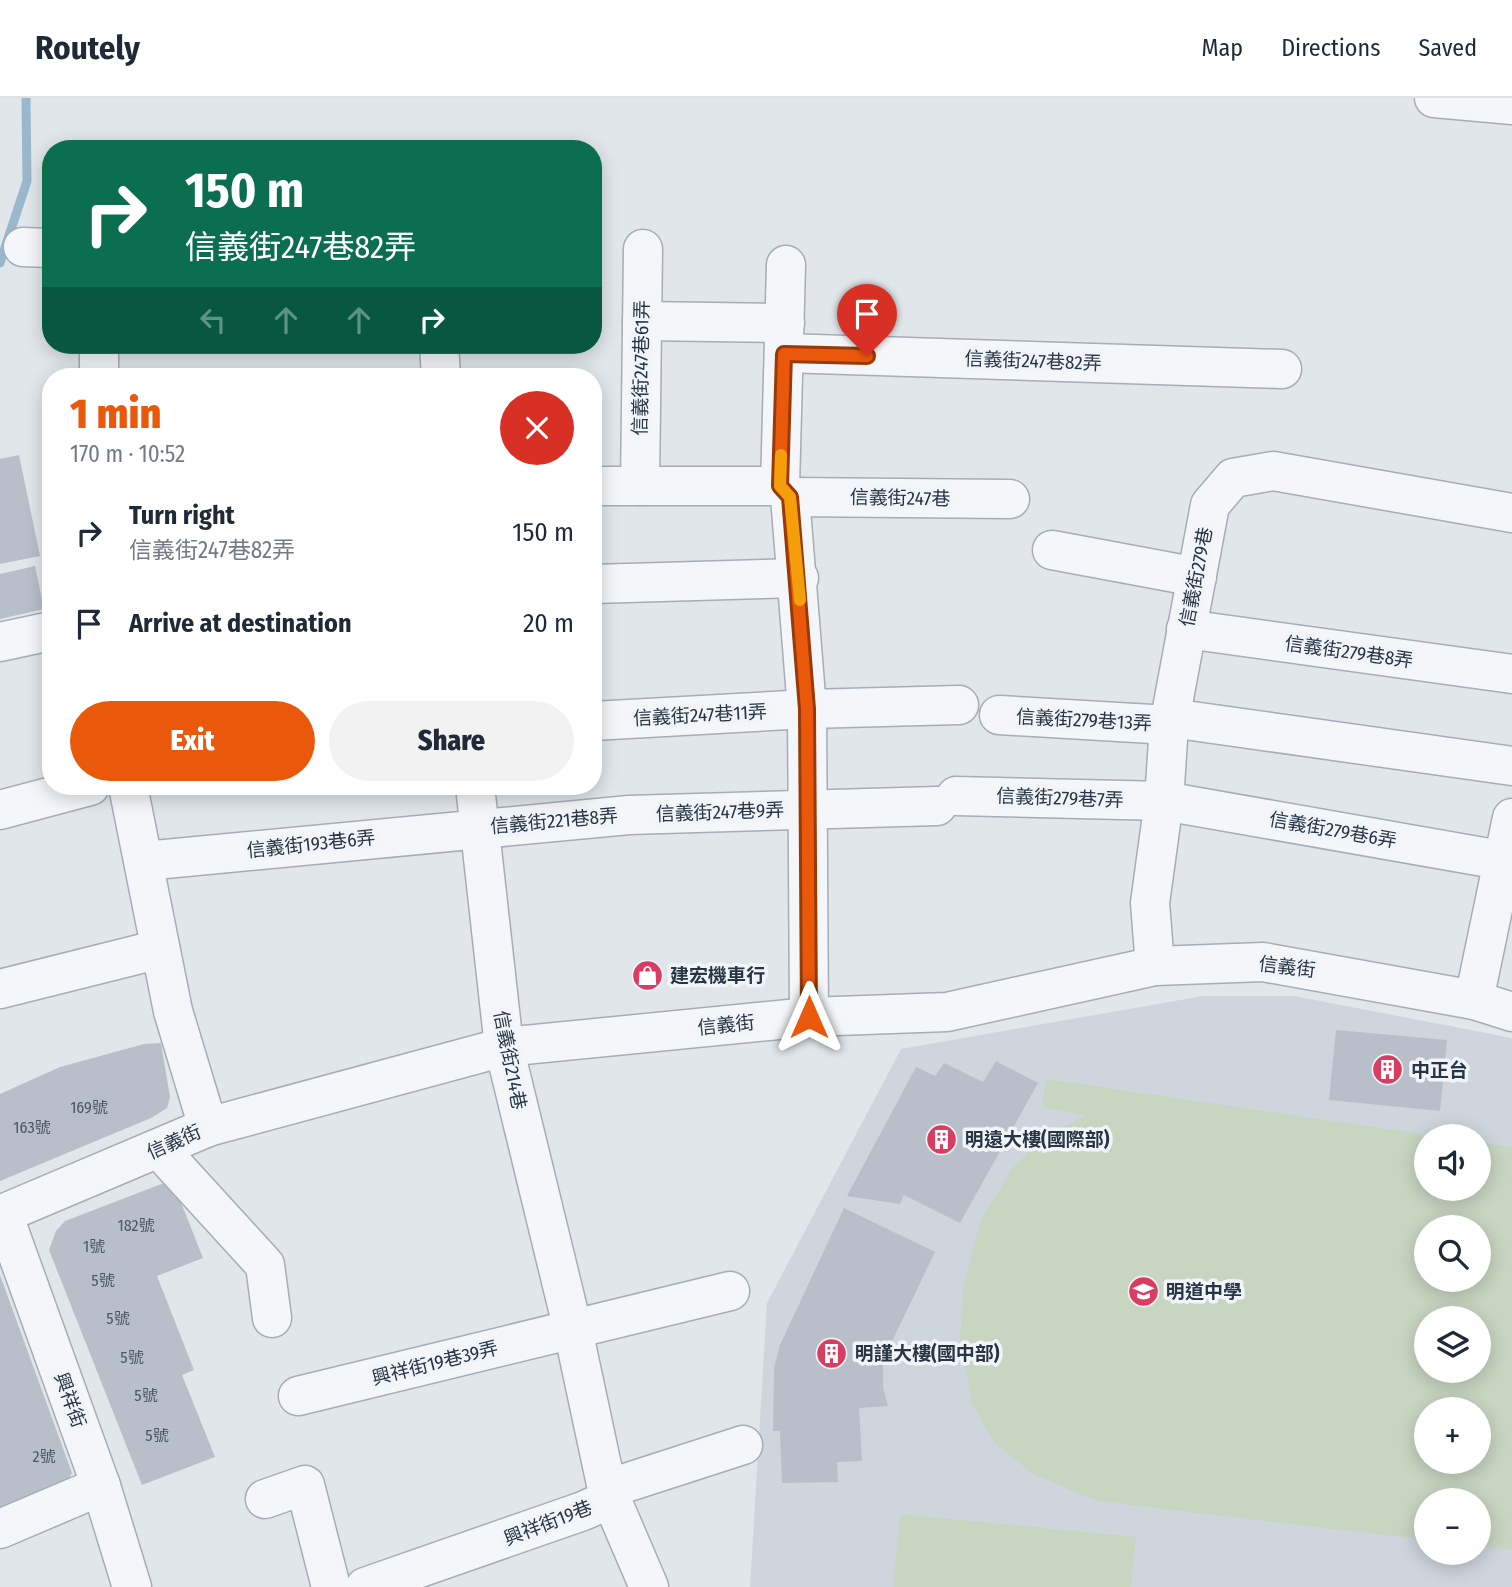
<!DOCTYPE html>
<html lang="en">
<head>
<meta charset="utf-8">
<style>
  body { margin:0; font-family:"Fira Sans Condensed","Noto Sans TC",sans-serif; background:#f2f2f3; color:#1f2937; height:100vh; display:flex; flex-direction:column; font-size:26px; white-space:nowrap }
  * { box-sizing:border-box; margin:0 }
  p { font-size:23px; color:#747a83 }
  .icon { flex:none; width:38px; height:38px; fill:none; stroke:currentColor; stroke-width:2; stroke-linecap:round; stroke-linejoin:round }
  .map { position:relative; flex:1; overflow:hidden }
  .sheet { position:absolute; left:42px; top:270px; width:560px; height:427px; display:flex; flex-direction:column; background:#fff; border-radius:28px; box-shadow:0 4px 18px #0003 }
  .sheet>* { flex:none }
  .top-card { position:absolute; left:42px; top:42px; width:560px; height:214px; border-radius:28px; box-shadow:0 4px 18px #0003; background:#0b6e4f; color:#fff; overflow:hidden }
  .fabs { position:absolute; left:1414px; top:1026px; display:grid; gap:14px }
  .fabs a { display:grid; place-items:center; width:77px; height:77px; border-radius:50%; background:#fff; box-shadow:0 4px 18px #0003; font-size:35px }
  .pin { position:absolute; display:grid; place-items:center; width:60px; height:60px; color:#fff; margin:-72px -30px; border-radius:50% 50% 50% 0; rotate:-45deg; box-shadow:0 0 7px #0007 }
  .pin .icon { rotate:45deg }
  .me { position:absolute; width:77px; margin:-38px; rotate:0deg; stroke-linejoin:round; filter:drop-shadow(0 0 5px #0008) }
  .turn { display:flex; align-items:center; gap:24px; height:147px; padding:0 28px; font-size:32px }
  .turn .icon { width:91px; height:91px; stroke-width:2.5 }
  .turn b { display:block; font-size:49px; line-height:60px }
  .lanes { display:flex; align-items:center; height:66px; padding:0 28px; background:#0003; justify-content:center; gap:35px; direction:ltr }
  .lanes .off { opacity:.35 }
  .round { display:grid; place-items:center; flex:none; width:74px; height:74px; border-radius:37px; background:#f2f2f3 }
  .summary { display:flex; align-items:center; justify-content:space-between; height:119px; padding:0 28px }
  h1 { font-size:42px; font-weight:800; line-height:52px; color:#ea580c }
  .primary-button { display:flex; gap:14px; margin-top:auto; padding:14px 28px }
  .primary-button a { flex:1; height:80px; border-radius:42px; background:#ea580c; color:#fff; font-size:28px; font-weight:800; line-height:80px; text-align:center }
  .primary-button a+a { background:#f2f2f3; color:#1f2937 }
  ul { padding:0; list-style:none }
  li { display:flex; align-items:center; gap:21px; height:91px; padding:0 28px }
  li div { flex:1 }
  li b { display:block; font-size:26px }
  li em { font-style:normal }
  header { display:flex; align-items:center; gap:42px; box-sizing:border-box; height:98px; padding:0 35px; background:#fff; border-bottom:2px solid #e0e1e3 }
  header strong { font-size:33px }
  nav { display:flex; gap:38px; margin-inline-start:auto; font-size:24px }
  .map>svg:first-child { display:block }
  .built { fill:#cfd5dd; fill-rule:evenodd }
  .green { fill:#c8d5c1; fill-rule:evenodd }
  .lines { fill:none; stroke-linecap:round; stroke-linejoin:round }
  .stream { stroke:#99b7cd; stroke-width:9 }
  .building { fill:#b8bfc9 }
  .minor-casing { stroke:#a6adb6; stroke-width:41 }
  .minor { stroke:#f4f6f9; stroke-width:38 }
  .route-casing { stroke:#983908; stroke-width:18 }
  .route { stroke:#ea580c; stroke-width:12 }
  .slow { stroke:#f59e0b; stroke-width:12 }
  .labels { text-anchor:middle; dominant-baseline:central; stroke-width:7; stroke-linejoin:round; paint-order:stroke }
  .number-label { font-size:16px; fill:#4c5865 }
  .street-label { font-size:19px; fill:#283544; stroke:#f1f4f8 }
  .poi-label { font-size:19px; font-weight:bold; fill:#283544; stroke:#f1f4f8; text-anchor:start }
</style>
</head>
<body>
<header>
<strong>Routely</strong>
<nav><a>Map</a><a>Directions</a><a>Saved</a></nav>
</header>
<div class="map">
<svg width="1512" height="1489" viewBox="0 0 1512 1489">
  <rect width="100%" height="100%" fill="#e1e6eb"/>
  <path class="built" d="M1203 898H1294L1512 940V1489H750L767 1205 901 951ZM1426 1038H1479V1090H1426ZM1426 1129H1479V1181H1426ZM1426 1220H1479V1272H1426ZM1426 1311H1479V1363H1426ZM1426 1402H1479V1454H1426Z"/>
  <g class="green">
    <path d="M1046 981 1436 1038H1426V1090H1479V1044L1512 1049V1452L1479 1448V1402H1426V1442L1097 1403 1033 1376 995 1345 972 1306 960 1239 964 1186 980 1124 1011 1072 1044 1038 1086 1018 1042 1009ZM1426 1129H1479V1181H1426ZM1426 1220H1479V1272H1426ZM1426 1311H1479V1363H1426Z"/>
    <path d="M900 1416 1136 1439 1131 1489H893Z"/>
  </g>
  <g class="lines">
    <path class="stream" d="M0 165 27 83 26 0"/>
  </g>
  <g class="building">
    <path d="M19 357 40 458 0 466V361Z"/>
    <path d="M35 468 44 511 0 521V476Z"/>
    <path d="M1336 932 1447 942 1440 1013 1329 1002Z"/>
    <path d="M161 945 170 999 167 1010 151 1020 0 1083V996L60 969 144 946Z"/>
    <path d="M996 963 1038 985 960 1125 904 1097 900 1106 847 1098 916 969 935 978 944 965 983 984Z"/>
    <path d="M172 1082 203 1160 157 1178 194 1272 182 1277 215 1359 142 1387 49 1152 56 1133 65 1123Z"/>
    <path d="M844 1110 935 1154 883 1262V1289L888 1308 859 1310 862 1363 837 1364 838 1384 782 1385 780 1333H773L774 1270 780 1247Z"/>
    <path d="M0 1177 72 1375 65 1388 0 1413Z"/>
  </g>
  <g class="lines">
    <defs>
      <g id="minor">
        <path d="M1434 0 1512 7"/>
        <path d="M23 149 51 150"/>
        <path d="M786 167 780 388 790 399 807 611 809 919"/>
        <path d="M642 223 785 225"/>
        <path d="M439 247 441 278"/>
        <path d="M784 255 1282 271"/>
        <path d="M99 278V247"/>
        <path d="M593 388H780"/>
        <path d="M640 388 643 151"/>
        <path d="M790 399 1010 401"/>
        <path d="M1052 452 1197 479"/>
        <path d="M593 486 799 480"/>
        <path d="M1186 531 1512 576"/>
        <path d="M0 544 51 533"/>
        <path d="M999 617 1169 627"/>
        <path d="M1171 620 1512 668"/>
        <path d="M593 623 807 611 959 607"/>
        <path d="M128 688 173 913 208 1029"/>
        <path d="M956 698 1164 703 1512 764"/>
        <path d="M0 712 90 688"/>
        <path d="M144 763 629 717 937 708"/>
        <path d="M1155 868 1150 805 1164 703 1169 627 1210 407 1233 380 1273 373 1512 415"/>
        <path d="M0 891 160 851"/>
        <path d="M1474 902 1512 720"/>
        <path d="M159 1051 265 1167 272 1220"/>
        <path d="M3 1116 101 1388 132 1489"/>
        <path d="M0 1117 208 1029 504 949 809 919 947 914 1155 868 1263 864 1474 902 1512 914"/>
        <path d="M298 1298 730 1193"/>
        <path d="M265 1401 305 1387 331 1489"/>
        <path d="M0 1431 101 1388"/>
        <path d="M365 1489 583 1413 603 1404 607 1391 573 1232 504 949 475 688"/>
        <path d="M649 1489 607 1391 743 1347"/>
      </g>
    </defs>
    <use href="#minor" class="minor-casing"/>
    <use href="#minor" class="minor"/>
  </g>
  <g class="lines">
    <defs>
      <path id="route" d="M809 919 807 611 790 399 780 388 784 256 867 258"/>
    </defs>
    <use href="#route" class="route-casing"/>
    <use href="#route" class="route"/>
    <path class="slow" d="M781 357 780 388 790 399 800 502"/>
  </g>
  <defs>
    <symbol id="shop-disc" viewBox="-11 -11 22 22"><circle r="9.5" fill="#d83d62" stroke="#f1f4f8"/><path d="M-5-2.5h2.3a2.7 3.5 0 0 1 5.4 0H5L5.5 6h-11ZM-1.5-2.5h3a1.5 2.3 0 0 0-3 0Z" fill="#fff"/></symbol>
    <symbol id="building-disc" viewBox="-11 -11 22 22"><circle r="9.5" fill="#d83d62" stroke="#f1f4f8"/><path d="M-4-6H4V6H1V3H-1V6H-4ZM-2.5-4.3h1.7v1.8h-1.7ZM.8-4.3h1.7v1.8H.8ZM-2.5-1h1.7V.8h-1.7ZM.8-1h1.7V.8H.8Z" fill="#fff"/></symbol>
    <symbol id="school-disc" viewBox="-11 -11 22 22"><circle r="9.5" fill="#d83d62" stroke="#f1f4f8"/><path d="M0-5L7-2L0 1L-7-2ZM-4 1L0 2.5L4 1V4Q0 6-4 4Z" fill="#fff"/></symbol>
  </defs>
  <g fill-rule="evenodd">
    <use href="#shop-disc" x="630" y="860" width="35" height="35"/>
    <use href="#building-disc" x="1370" y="954" width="35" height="35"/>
    <use href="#building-disc" x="924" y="1024" width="35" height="35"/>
    <use href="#school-disc" x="1126" y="1176" width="35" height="35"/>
    <use href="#building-disc" x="814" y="1238" width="35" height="35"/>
  </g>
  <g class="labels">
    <g class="number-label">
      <text x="89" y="1009">169號</text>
      <text x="32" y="1029">163號</text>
      <text x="136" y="1127">182號</text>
      <text x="94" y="1148">1號</text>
      <text x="103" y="1182">5號</text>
      <text x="118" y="1220">5號</text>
      <text x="132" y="1259">5號</text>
      <text x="146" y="1297">5號</text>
      <text x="157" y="1337">5號</text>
      <text x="44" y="1358">2號</text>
    </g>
    <g class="street-label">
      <text transform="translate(1033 263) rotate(2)">信義街247巷82弄</text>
      <text transform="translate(641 270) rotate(-89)">信義街247巷61弄</text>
      <text transform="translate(900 400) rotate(1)">信義街247巷</text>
      <text transform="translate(1196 479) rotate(-79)">信義街279巷</text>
      <text transform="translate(1349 554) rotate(8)">信義街279巷8弄</text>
      <text transform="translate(700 617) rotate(-3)">信義街247巷11弄</text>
      <text transform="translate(1084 622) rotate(3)">信義街279巷13弄</text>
      <text transform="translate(1060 700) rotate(2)">信義街279巷7弄</text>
      <text transform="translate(720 714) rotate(-2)">信義街247巷9弄</text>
      <text transform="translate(554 723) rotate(-5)">信義街221巷8弄</text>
      <text transform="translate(1333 732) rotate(10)">信義街279巷6弄</text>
      <text transform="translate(311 746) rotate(-6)">信義街193巷6弄</text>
      <text transform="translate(1287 869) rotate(7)">信義街</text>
      <text transform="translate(726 927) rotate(-6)">信義街</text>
      <text transform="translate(510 962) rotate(79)">信義街214巷</text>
      <text transform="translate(174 1044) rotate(-24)">信義街</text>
      <text transform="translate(435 1265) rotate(-14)">興祥街19巷39弄</text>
      <text transform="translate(70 1302) rotate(70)">興祥街</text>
      <text transform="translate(548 1425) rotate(-21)">興祥街19巷</text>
    </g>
    <g class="poi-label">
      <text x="670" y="877">建宏機車行</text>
      <text x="1411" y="972">中正台</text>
      <text x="965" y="1041">明遠大樓(國際部)</text>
      <text x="1166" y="1193">明道中學</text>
      <text x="855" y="1255">明謹大樓(國中部)</text>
    </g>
  </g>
</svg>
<div class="fabs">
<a><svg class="icon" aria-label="sound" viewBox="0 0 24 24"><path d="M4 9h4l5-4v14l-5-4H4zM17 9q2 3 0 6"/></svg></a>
<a><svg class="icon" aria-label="search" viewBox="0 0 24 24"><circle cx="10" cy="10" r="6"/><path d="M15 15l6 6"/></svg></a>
<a><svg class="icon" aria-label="layers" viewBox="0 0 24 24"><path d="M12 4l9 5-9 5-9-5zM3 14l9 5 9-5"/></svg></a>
<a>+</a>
<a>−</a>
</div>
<div class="pin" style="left:867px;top:258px;background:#d93025"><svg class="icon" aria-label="arrive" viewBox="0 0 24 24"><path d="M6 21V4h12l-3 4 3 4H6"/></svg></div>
<svg class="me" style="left:809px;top:919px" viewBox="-20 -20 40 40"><path d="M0-17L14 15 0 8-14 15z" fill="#ea580c" stroke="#fff" stroke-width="4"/></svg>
<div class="top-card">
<div class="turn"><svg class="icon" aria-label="right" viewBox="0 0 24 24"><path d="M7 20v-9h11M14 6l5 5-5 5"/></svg><div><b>150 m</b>信義街247巷82弄</div></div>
<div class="lanes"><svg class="icon off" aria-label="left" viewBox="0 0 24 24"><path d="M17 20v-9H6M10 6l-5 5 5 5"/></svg><svg class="icon off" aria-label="ahead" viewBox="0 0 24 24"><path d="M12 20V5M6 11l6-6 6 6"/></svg><svg class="icon off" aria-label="ahead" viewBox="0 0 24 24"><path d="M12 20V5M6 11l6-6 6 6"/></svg><svg class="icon" aria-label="right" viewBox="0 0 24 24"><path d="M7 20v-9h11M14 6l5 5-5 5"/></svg></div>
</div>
<section class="sheet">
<div class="summary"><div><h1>1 min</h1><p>170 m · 10:52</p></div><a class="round" style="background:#d93025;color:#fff"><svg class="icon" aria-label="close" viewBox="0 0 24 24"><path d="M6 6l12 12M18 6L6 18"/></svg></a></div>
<ul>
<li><svg class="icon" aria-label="right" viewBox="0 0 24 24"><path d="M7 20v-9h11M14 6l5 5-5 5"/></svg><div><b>Turn right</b><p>信義街247巷82弄</p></div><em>150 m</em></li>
<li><svg class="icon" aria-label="arrive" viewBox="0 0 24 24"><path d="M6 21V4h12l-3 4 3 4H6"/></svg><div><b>Arrive at destination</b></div><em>20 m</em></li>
</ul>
<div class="primary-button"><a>Exit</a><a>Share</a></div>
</section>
</div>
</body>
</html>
